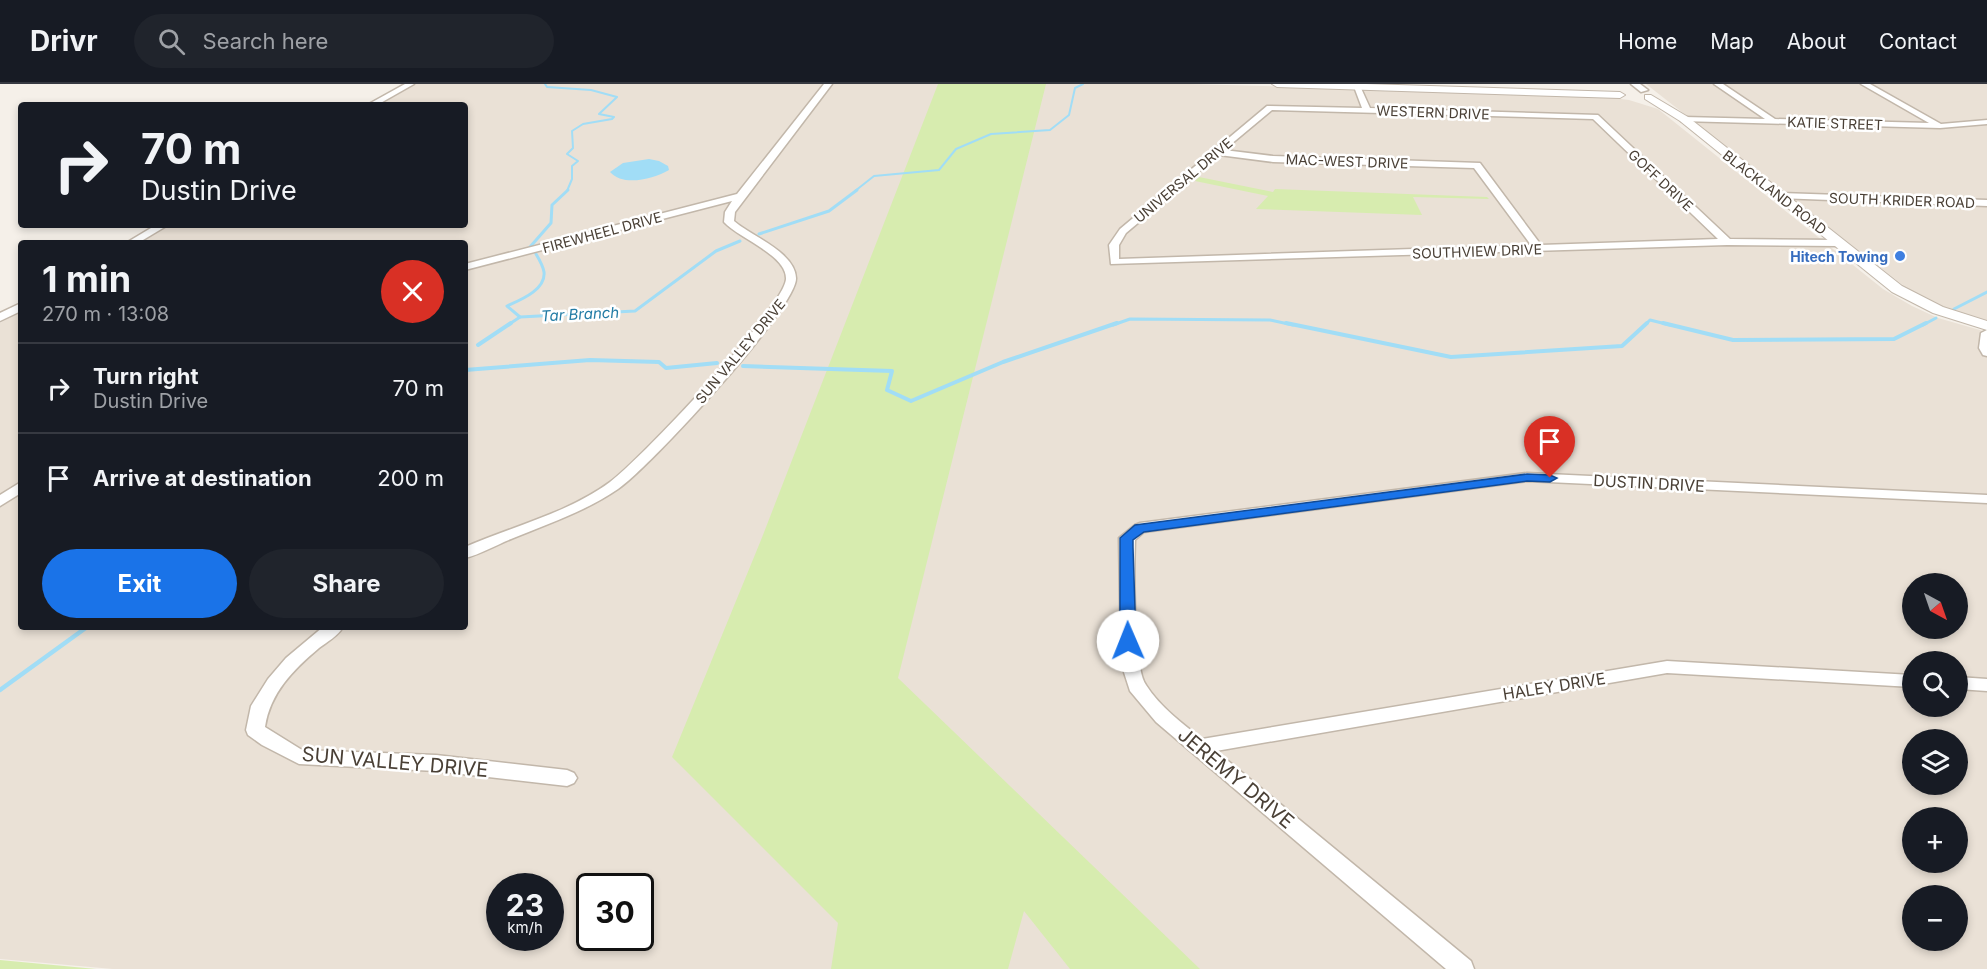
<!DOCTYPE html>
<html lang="en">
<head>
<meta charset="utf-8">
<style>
  body { margin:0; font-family:Inter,sans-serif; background:#20242c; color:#f1f3f6; height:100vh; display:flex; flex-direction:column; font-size:22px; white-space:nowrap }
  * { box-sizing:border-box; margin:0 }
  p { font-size:20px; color:#9ea1a6 }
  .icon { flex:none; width:33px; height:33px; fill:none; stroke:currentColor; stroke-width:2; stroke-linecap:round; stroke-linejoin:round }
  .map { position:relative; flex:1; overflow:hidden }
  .side { position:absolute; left:18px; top:156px; width:450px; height:390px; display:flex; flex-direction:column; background:#171b24; border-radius:6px; box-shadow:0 3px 9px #0003 }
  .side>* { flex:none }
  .hud { position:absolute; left:18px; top:18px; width:450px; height:126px; border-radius:6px; box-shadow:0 3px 9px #0003; background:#171b24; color:#f1f3f6; overflow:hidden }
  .needle { width:39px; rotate:140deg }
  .buttons { position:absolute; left:1902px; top:489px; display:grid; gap:12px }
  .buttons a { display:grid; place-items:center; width:66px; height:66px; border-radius:50%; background:#171b24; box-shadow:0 3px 9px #0003; font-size:30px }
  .speed { position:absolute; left:486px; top:789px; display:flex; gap:12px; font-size:30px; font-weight:700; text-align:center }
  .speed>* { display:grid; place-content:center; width:78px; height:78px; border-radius:50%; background:#171b24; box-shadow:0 3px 9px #0003; line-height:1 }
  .speed small { font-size:15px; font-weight:400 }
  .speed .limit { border:3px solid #111; border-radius:9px; background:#fff; color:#111 }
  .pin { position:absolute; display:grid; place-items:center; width:51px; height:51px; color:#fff; margin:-62px -26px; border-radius:50% 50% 50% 0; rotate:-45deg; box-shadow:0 0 6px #0007 }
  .pin .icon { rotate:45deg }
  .me { position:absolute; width:66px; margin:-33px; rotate:359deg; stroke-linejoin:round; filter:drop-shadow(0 0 4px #0008) }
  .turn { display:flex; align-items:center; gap:21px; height:126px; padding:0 24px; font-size:27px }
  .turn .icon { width:78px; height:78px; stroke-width:2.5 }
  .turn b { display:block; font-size:42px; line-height:51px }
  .round { display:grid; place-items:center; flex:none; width:63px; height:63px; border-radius:32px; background:#20242c }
  .head { display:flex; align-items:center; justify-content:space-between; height:102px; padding:0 24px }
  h1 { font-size:36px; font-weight:700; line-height:45px }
  .cta { display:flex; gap:12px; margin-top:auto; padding:12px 24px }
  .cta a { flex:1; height:69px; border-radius:36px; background:#1a73e8; color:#fff; font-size:24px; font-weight:700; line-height:69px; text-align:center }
  .cta a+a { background:#20242c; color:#f1f3f6 }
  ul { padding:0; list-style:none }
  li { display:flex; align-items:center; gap:18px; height:90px; padding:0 24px; border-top:2px solid #363941 }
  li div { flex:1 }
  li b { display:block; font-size:22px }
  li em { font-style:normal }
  header { display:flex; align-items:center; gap:36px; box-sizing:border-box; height:84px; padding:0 30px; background:#171b24; border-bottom:2px solid #363941 }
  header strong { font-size:28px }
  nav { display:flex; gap:33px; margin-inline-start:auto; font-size:21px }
  .search { width:420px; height:54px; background:#20242c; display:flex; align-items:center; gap:15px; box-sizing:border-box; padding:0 21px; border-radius:33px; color:#9ea1a6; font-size:22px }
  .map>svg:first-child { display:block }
  .residential { fill:#eae1d6; fill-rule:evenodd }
  .green { fill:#d7ecaf }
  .water { fill:#a1ddf6 }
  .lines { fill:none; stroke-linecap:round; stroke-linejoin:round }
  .stream-far3 { stroke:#a1ddf6; stroke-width:2 }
  .stream-far2 { stroke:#a1ddf6; stroke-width:3 }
  .stream-far1 { stroke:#a1ddf6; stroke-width:4 }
  .stream { stroke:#a1ddf6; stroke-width:4.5 }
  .minor-casing { stroke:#c2b7aa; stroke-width:3 }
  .tertiary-casing { stroke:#c2b7aa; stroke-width:2 }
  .minor { fill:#fff; fill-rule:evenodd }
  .tertiary { fill:#fff; fill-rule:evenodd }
  .route { fill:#1a73e8; stroke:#114b97; stroke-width:1.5 }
  .shop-dot { fill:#3f7fe0; stroke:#fff; stroke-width:2 }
  .labels { text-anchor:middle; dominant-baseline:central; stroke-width:5; stroke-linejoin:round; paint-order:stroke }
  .far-street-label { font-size:14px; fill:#4a4036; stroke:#fff }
  .far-shop-label { font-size:14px; font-weight:bold; fill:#366cbe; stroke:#fff; text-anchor:end }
  .far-water-label { font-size:15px; font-style:italic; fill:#237ca5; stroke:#fff }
  .street-label { font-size:16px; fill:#4a4036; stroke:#fff }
  .near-street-label { font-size:20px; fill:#4a4036; stroke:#fff }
</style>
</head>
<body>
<header>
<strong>Drivr</strong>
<div class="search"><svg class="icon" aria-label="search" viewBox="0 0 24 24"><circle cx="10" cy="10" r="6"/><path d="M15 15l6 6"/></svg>Search here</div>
<nav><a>Home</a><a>Map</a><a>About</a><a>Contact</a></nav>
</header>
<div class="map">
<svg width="1987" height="885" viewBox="0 0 1987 885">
  <rect width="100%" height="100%" fill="#f5f0e9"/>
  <g class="residential">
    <path d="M415 0H1190L1590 11 1629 16 1658 25 1883 205 1912 222 1938 234 1987 248V885H113L0 875V239L21 227V543H465V159H139L170 141H465V21H379ZM1912 500H1958V544H1912ZM1912 578H1958V622H1912ZM1912 656H1958V700H1912ZM1912 734H1958V778H1912ZM500 802H550V854H500ZM590 802H640V854H590ZM1912 812H1958V856H1912Z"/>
    <path d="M1646 0H1987V238L1930 218 1909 206Z"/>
  </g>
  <g class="green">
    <path d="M938 0H1046L898 594 1200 885H1070L1024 827 1008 885H831L838 839 672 673 761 456Z"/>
    <path d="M1199 93 1273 108 1275 105 1487 113 1489 115 1413 113 1422 131 1256 125 1268 112 1195 97Z"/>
    <path d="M0 876 96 885H0Z"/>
  </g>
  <path class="water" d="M649 75 659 77 668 82 669 86C653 95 623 103 610 88L623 79Z"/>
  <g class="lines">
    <g class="stream-far3">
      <path d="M545 0 547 3 591 6 617 13 599 30 614 33 612 35 583 40 572 47 573 64 567 70 578 77 572 82V95L567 107"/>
      <path d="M855 107 874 92 939 86 956 65 991 50 1050 46 1069 31 1075 4 1083 0"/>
    </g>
    <g class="stream-far2">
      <path d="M759 150 829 127 857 106"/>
      <path d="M530 163 551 139 552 121 568 106"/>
      <path d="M1954 225 1987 208"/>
      <path d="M520 233 507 222C520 216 546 206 544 188 543 182 539 175 536 170"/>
      <path d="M508 241 520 233 635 227 716 167 740 157"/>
      <path d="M1113 241 1130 235 1270 236 1293 241"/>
      <path d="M1645 241 1650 236 1670 241"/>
      <path d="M1923 241 1936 234"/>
    </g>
    <g class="stream-far1">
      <path d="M1286 239 1451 273 1622 262 1647 239"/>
      <path d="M1663 239 1733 256 1894 255 1926 239"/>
      <path d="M478 261 511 239"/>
      <path d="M743 282 892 287 887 306 911 317 1003 278 1117 239"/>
      <path d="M465 286 590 276 659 278 666 284 717 279"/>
    </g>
    <path class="stream" d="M0 606 87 543"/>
    <defs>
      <g id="minor">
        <path d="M405 0H414L377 21H367Z"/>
        <path d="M824 0H832L735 128 734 137C751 152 795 168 796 194 798 223 648 385 618 405 586 427 548 440 511 455 496 461 481 470 465 474V463C513 442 568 429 610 398 639 377 784 224 786 195 787 171 738 154 724 138L725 128 732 117 465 186V180L737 110Z"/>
        <path d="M1353 0 1360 2 1370 24 1598 31 1730 155 1839 156 1844 159 1839 162 1727 161 1111 180 1109 161 1120 145 1267 22 1362 24ZM1272 26 1593 35 1718 155 1541 161 1480 79 1273 72 1224 66ZM1219 71 1273 78 1474 84 1531 161 1119 175V161L1126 149Z"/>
        <path d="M1631 0H1640L1648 6 1641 8Z"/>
        <path d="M1714 0H1723L1775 35 1929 39 1861 0H1870L1941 40 1987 36V40L1940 44 1681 37 1680 35 1684 33 1765 35Z"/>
        <path d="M1781 109 1987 116V122L1778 114V110Z"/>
        <path d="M156 141H168L138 159H126Z"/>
        <path d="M21 219V227L0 237V229Z"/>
        <path d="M1987 246V272L1983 271 1979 264 1981 249Z"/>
        <path d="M1527 389 1987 411V419L1527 397 1144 448 1135 456C1134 482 1133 583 1146 601 1160 623 1182 639 1202 655L1667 577 1912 591V603L1667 589 1216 667 1471 877 1474 885H1446L1156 638 1130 607 1121 579 1119 454 1135 441 1140 439Z"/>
        <path d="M21 398V409L0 422V411Z"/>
        <path d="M323 543H343C338 552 327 558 319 564 293 586 270 609 265 643L302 666 436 671 567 686 574 689 577 694 574 699 567 702 436 687 299 680 262 661 248 651 246 646 251 622 268 595 286 574Z"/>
        <path d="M1958 593 1987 595V607L1958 605Z"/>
      </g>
      <g id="tertiary">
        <path d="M1272 0H1366L1620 8 1625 11 1620 14 1277 3Z"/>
        <path d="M1645 11H1651L1688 33 1902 202 1943 223 1987 237V246L1933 229 1892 208 1680 37 1645 15Z"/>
      </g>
    </defs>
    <use href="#minor" class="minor-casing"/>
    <use href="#tertiary" class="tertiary-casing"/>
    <use href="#minor" class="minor"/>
    <use href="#tertiary" class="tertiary"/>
  </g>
  <path class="route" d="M1527 390 1550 391 1557 394 1550 398 1527 397 1144 448 1133 456V463L1136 557 1133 561H1122L1120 557V454L1135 441Z"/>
  <circle class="shop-dot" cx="1900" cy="172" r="6"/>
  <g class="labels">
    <g class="far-street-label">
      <text transform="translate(1433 28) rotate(2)">WESTERN DRIVE</text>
      <text transform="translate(1835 39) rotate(2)">KATIE STREET</text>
      <text transform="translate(1347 77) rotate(2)">MAC-WEST DRIVE</text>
      <text transform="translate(1183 96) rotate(-40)">UNIVERSAL DRIVE</text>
      <text transform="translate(1661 96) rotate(43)">GOFF DRIVE</text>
      <text transform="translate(1775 108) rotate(38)">BLACKLAND ROAD</text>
      <text transform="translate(1902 116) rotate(2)">SOUTH KRIDER ROAD</text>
      <text transform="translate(602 148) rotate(-15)">FIREWHEEL DRIVE</text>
      <text transform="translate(1477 167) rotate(-2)">SOUTHVIEW DRIVE</text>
      <text transform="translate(740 267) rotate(-50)">SUN VALLEY DRIVE</text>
    </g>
    <g class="far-shop-label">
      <text x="1888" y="172">Hitech Towing</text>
    </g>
    <g class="far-water-label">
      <text transform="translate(580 230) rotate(-3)">Tar Branch</text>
    </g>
    <g class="street-label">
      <text transform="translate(1649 399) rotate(3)">DUSTIN DRIVE</text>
      <text transform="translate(1554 602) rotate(-9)">HALEY DRIVE</text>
    </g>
    <g class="near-street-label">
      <text transform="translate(395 678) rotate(5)">SUN VALLEY DRIVE</text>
      <text transform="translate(1236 694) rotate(40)">JEREMY DRIVE</text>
    </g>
  </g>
</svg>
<div class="buttons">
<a><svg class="needle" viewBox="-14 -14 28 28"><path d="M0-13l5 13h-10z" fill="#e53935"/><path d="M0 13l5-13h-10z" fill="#9ea1a6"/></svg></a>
<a><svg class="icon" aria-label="search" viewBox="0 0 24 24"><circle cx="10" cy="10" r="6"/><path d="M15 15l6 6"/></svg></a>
<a><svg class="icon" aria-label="layers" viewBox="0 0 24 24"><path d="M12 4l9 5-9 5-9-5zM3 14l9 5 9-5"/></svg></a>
<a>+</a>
<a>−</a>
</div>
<div class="speed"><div>23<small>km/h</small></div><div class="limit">30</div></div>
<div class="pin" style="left:1550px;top:394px;background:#d93025"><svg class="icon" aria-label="arrive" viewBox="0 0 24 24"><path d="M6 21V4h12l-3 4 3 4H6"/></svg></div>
<svg class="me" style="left:1128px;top:557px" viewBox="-20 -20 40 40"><circle r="19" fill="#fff"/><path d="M0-13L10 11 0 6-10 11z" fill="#1a73e8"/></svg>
<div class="hud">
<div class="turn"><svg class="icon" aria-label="right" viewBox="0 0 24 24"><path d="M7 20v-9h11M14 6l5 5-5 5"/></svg><div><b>70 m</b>Dustin Drive</div></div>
</div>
<section class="side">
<div class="head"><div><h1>1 min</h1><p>270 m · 13:08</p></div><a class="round" style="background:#d93025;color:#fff"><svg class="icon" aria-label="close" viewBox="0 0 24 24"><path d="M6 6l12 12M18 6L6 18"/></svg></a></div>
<ul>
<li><svg class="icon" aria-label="right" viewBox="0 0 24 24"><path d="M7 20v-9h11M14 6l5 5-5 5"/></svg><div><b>Turn right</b><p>Dustin Drive</p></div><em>70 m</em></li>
<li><svg class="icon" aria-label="arrive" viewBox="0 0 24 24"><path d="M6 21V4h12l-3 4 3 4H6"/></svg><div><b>Arrive at destination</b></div><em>200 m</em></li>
</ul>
<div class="cta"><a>Exit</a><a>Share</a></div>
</section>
</div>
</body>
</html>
